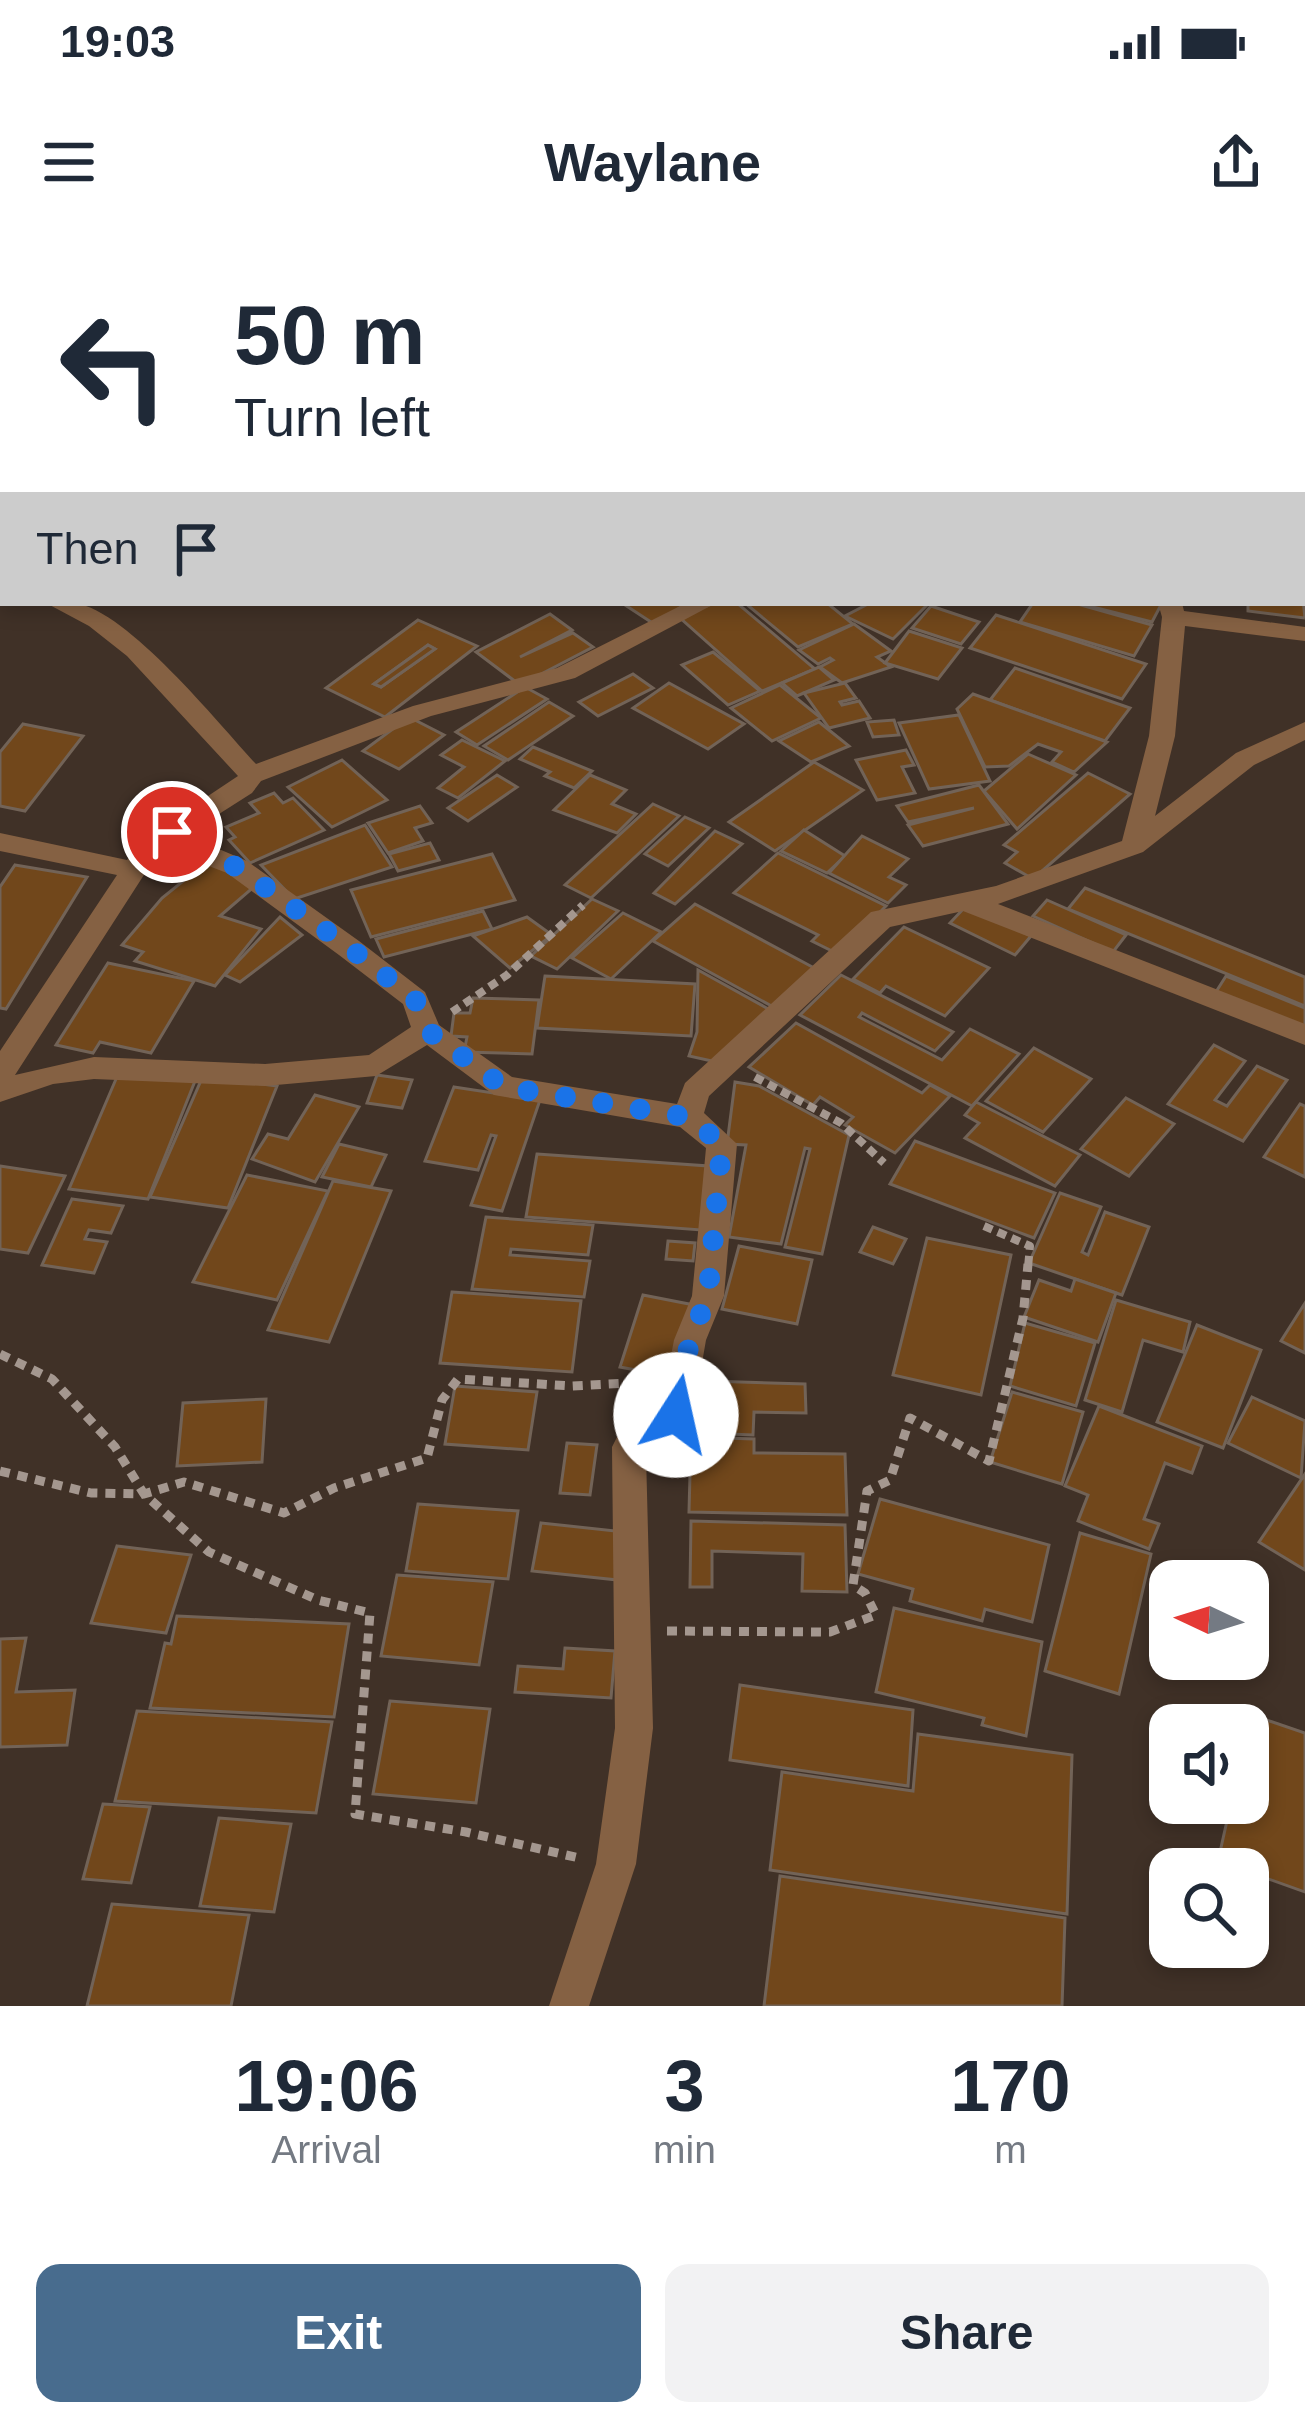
<!DOCTYPE html>
<html lang="en">
<head>
<meta charset="utf-8">
<style>
	:root { --surface:#fff; --page:#f2f2f3; --text:#1f2937; --muted:#747a83; --accent:#486c8e }
	body { margin:0; font-family:Arial,sans-serif; background:var(--page); color:var(--text); height:100vh; display:flex; flex-direction:column; font-size:45px; white-space:nowrap }
	* { box-sizing:border-box; margin:0 }
	p { font-size:39px; color:var(--muted) }
	.icon { flex:none; width:66px; height:66px; fill:none; stroke:currentColor; stroke-width:2; stroke-linecap:round; stroke-linejoin:round }
	.map { position:relative; height:1766px; overflow:hidden }
	.details { display:flex; flex-direction:column; background:var(--surface); flex:1 }
	.details>* { flex:none }
	.top-card { position:absolute; left:0px; top:0px; width:1305px; height:366px; box-shadow:0 6px 18px #0003; background:#fff; color:var(--text); overflow:hidden }
	.needle { width:78px; rotate:274deg }
	.buttons { position:absolute; left:1149px; top:1320px; display:grid; gap:24px }
	.buttons a { display:grid; place-items:center; width:120px; height:120px; border-radius:24px; background:var(--surface); box-shadow:0 6px 18px #0003; font-size:60px }
	.pin { position:absolute; display:grid; place-items:center; width:102px; height:102px; color:#fff; margin:-51px; border:6px solid #fff; border-radius:50%; box-shadow:0 3px 12px #0007 }
	.me { position:absolute; width:132px; margin:-66px; rotate:10deg; stroke-linejoin:round; filter:drop-shadow(0 0 9px #0008) }
	.turn { display:flex; align-items:center; gap:42px; height:252px; padding:0 36px; font-size:54px }
	.turn .icon { width:156px; height:156px; stroke-width:2.5 }
	.turn b { display:block; font-size:84px; line-height:102px }
	.then { display:flex; align-items:center; height:114px; padding:0 36px; background:#0003; gap:24px; font-size:45px }
	.eta { display:flex; justify-content:space-evenly; align-items:center; height:204px; text-align:center }
	.eta b { font-size:72px; font-weight:700; line-height:84px }
	.button { display:flex; gap:24px; margin-top:auto; padding:24px 36px }
	.button a { flex:1; height:138px; border-radius:24px; background:var(--accent); color:#fff; font-size:48px; font-weight:700; line-height:138px; text-align:center }
	.button a+a { background:var(--page); color:var(--text) }
	.status { display:flex; justify-content:space-between; align-items:center; height:84px; padding:0 60px; background:var(--surface); direction:ltr }
	.status svg { height:33px; fill:currentColor }
	header { display:flex; justify-content:space-between; align-items:center; height:156px; padding:0 36px; background:var(--surface); font-size:54px; font-weight:700 }
	.map>svg:first-child { display:block }
	.building { fill:#71471b; stroke:#726357; stroke-width:3; fill-rule:evenodd }
	.lines { fill:none; stroke-linecap:round; stroke-linejoin:round }
	.path-far1 { stroke:#a4978f; stroke-width:8; stroke-dasharray:9 6; stroke-linecap:butt }
	.path { stroke:#a4978f; stroke-width:9; stroke-dasharray:10 8; stroke-linecap:butt }
	.minor { fill:#856143; fill-rule:evenodd }
	.route { stroke:#1a73e8; stroke-width:21; stroke-dasharray:0 37.8 }
</style>
</head>
<body>
<div class="status"><b>19:03</b><svg viewBox="0 0 49 12"><path d="M0 12V9h3v3zM5 12V6h3v6zM10 12V3h3v9zM15 12V0h3v12zM26 1h20v11H26zM47 4h2v5h-2z"/></svg></div>
<header><svg class="icon" aria-label="menu" viewBox="0 0 24 24"><path d="M4 6h16M4 12h16M4 18h16"/></svg>Waylane<svg class="icon" aria-label="share" viewBox="0 0 24 24"><path d="M12 15V3M7 8l5-5 5 5M5 13v7h14v-7"/></svg></header>
<div class="map">
<svg width="1305" height="1766" viewBox="0 0 1305 1766">
	<rect width="100%" height="100%" fill="#403127"/>
	<g class="building">
		<path d="M1302 351 1305 378 1248 371V363H1302Z"/>
		<path d="M622 363H688L654 384Z"/>
		<path d="M714 363H737L815 429 762 451 679 377Z"/>
		<path d="M745 363H827L853 384 798 407Z"/>
		<path d="M870 363H929L893 399 845 376Z"/>
		<path d="M1033 363H1074L1152 385 1134 416 1020 382Z"/>
		<path d="M1077 363H1162L1152 382Z"/>
		<path d="M931 366 979 382 961 404 912 388Z"/>
		<path d="M550 374 572 390 520 417 573 393 593 407 520 445 476 412Z"/>
		<path d="M996 375 1146 424 1122 459 970 408Z"/>
		<path d="M418 380 477 406 385 477 326 448ZM428 405 435 409 381 447 374 444Z"/>
		<path d="M854 384 891 411 877 417 891 427 842 443 820 427 833 420 830 418 818 424 799 410Z"/>
		<path d="M909 391 962 408 938 439 885 423Z"/>
		<path d="M428 405 435 409 381 447 374 444Z"/>
		<path d="M713 412 760 451 728 465 682 425Z"/>
		<path d="M819 427 834 440 797 456 782 443Z"/>
		<path d="M1015 428 1130 468 1105 501 990 460Z"/>
		<path d="M633 434 653 448 598 476 579 462Z"/>
		<path d="M669 443 744 484 708 509 633 468Z"/>
		<path d="M845 443 856 458 840 462 842 465 859 461 870 478 829 488 804 453Z"/>
		<path d="M780 445 821 478 772 501 731 468Z"/>
		<path d="M525 447 547 459 477 505 456 492Z"/>
		<path d="M973 454 1107 502 1074 532 1052 522 1061 512 1038 504 1009 526 985 527 957 469Z"/>
		<path d="M549 462 573 476 508 520 484 506Z"/>
		<path d="M959 475 990 541 929 549 899 483Z"/>
		<path d="M409 477 444 495 399 529 363 511Z"/>
		<path d="M894 480 899 495 873 497 867 482Z"/>
		<path d="M819 482 849 506 811 522 779 501Z"/>
		<path d="M23 484 83 496 25 571 0 566V512Z"/>
		<path d="M462 500 505 521 458 558 438 548 464 527 441 515Z"/>
		<path d="M533 507 592 531 574 548 545 536 550 532 520 519Z"/>
		<path d="M906 510 914 525 902 527 915 553 877 560 856 520Z"/>
		<path d="M1028 514 1076 535 1017 589 984 551Z"/>
		<path d="M342 520 387 560 332 587 288 547Z"/>
		<path d="M814 522 863 550 775 611 729 582Z"/>
		<path d="M1088 533 1130 554 1033 639 1005 623 1017 612 1004 605Z"/>
		<path d="M497 535 517 547 468 581 448 568Z"/>
		<path d="M590 535 626 550 612 564 636 574 617 593 554 570Z"/>
		<path d="M979 545 1008 584 923 606 908 585 974 568 908 582 897 566Z"/>
		<path d="M274 553 283 563 293 558 324 590 250 623 229 600 235 597 226 587 259 573 250 563Z"/>
		<path d="M653 564 679 576 591 658 565 645Z"/>
		<path d="M420 566 432 583 415 588 423 601 388 613 368 583Z"/>
		<path d="M685 577 709 588 668 626 645 614Z"/>
		<path d="M365 585 392 627 294 659 261 625Z"/>
		<path d="M804 590 845 616 827 633 781 611Z"/>
		<path d="M715 591 742 604 675 664 654 653Z"/>
		<path d="M862 596 908 619 889 637 906 645 888 663 829 633Z"/>
		<path d="M430 603 439 620 398 631 389 614Z"/>
		<path d="M778 613 886 666 838 714 812 701 818 695 734 653Z"/>
		<path d="M492 614 515 660 371 697 351 650Z"/>
		<path d="M208 621 255 646 220 676 261 689 215 746 135 721 143 712 122 705 162 658Z"/>
		<path d="M15 625 87 637 6 769 0 768V647Z"/>
		<path d="M1085 648 1305 737V766L1068 669Z"/>
		<path d="M592 659 618 671 557 729 531 716Z"/>
		<path d="M1047 660 1126 695 1113 712 1033 676Z"/>
		<path d="M695 664 818 730 777 769 653 701Z"/>
		<path d="M966 666 1031 696 1015 715 950 683Z"/>
		<path d="M483 671 492 689 384 717 376 699Z"/>
		<path d="M623 673 661 692 611 739 572 718Z"/>
		<path d="M280 677 302 695 240 742 225 735Z"/>
		<path d="M527 677 552 695 510 728 473 696Z"/>
		<path d="M904 687 989 728 945 776 886 746 880 753 853 739Z"/>
		<path d="M108 723 194 741 151 813 100 802 93 813 56 805Z"/>
		<path d="M698 730 772 771 721 823 689 816 697 792Z"/>
		<path d="M841 735 953 792 935 811 862 773 859 777 942 820 970 789 1019 814 972 866 800 775Z"/>
		<path d="M545 736 695 744 691 796 537 788Z"/>
		<path d="M1226 736 1305 768V791L1214 755Z"/>
		<path d="M473 758 539 760 532 814 464 812 467 797 451 796 454 773H470Z"/>
		<path d="M796 783 922 853 930 845 950 856 895 913 845 885 853 877 820 857 813 865 749 827Z"/>
		<path d="M1214 805 1245 821 1215 860 1227 866 1257 826 1287 840 1243 901 1168 864Z"/>
		<path d="M1034 808 1091 839 1043 892 986 861Z"/>
		<path d="M119 832 195 841 148 959 69 949Z"/>
		<path d="M377 835 412 840 402 868 367 863Z"/>
		<path d="M203 836 277 846 228 968 150 957Z"/>
		<path d="M735 842 759 846 849 895 822 1014 785 1007 810 909 805 908 781 1004 729 997 746 905 727 904Z"/>
		<path d="M454 847 540 860 502 971 471 965 496 896 491 895 478 930 425 921Z"/>
		<path d="M315 855 359 867 315 942 252 919 268 894 288 899Z"/>
		<path d="M1126 858 1174 884 1129 936 1081 909Z"/>
		<path d="M976 862 1080 915 1055 946 965 898 979 883 965 875Z"/>
		<path d="M1300 864 1305 866V937L1264 917Z"/>
		<path d="M915 901 1055 953 1034 998 890 944Z"/>
		<path d="M339 904 386 915 371 947 322 937Z"/>
		<path d="M537 914 708 926 701 990 526 977Z"/>
		<path d="M0 926 65 936 28 1013 0 1009Z"/>
		<path d="M247 935 328 951 277 1060 193 1042Z"/>
		<path d="M333 941 391 951 329 1102 268 1090Z"/>
		<path d="M1060 953 1101 967 1082 1012 1088 1015 1105 972 1149 987 1122 1055 1029 1023Z"/>
		<path d="M72 959 123 966 111 993 89 990 85 999 107 1002 94 1033 42 1025Z"/>
		<path d="M486 977 593 985 588 1015 511 1009 510 1015 590 1021 584 1057 472 1049Z"/>
		<path d="M873 987 906 999 893 1024 860 1012Z"/>
		<path d="M927 998 1011 1015 981 1155 893 1135Z"/>
		<path d="M668 1001 695 1003 693 1021 666 1019Z"/>
		<path d="M739 1006 812 1020 797 1084 722 1069Z"/>
		<path d="M1075 1039 1116 1053 1098 1102 1024 1077 1039 1040 1071 1051Z"/>
		<path d="M452 1052 581 1061 572 1132 440 1123Z"/>
		<path d="M643 1055 694 1065 673 1137 620 1127Z"/>
		<path d="M1116 1060 1190 1082 1183 1112 1143 1100 1122 1172 1085 1160Z"/>
		<path d="M1305 1063V1113L1281 1101Z"/>
		<path d="M1025 1083 1095 1103 1076 1166 1010 1146Z"/>
		<path d="M1197 1085 1261 1110 1223 1208 1157 1182Z"/>
		<path d="M708 1141 805 1144 806 1173 754 1172 753 1195 707 1193Z"/>
		<path d="M455 1146 537 1152 528 1210 445 1204Z"/>
		<path d="M1012 1152 1083 1172 1062 1244 990 1222Z"/>
		<path d="M1252 1157 1305 1181 1301 1238 1228 1203Z"/>
		<path d="M266 1159 262 1222 177 1226 183 1163Z"/>
		<path d="M1099 1166 1202 1206 1192 1233 1165 1223 1144 1279 1159 1284 1149 1309 1078 1281 1088 1255 1065 1246Z"/>
		<path d="M691 1197 754 1199V1213L845 1214 847 1275 689 1272Z"/>
		<path d="M567 1203 597 1205 590 1255 560 1253Z"/>
		<path d="M1305 1234V1330L1259 1302Z"/>
		<path d="M880 1259 1049 1305 1032 1382 985 1369 982 1381 910 1361 913 1349 858 1334Z"/>
		<path d="M418 1264 518 1271 508 1339 406 1331Z"/>
		<path d="M691 1281 845 1285 847 1352 802 1351 803 1314 712 1311V1347H690Z"/>
		<path d="M541 1283 625 1292 618 1340 532 1331Z"/>
		<path d="M1080 1293 1151 1314 1119 1454 1045 1431Z"/>
		<path d="M117 1306 191 1315 166 1393 91 1383Z"/>
		<path d="M397 1335 493 1342 479 1425 381 1416Z"/>
		<path d="M894 1368 1042 1402 1026 1496 982 1485 984 1478 876 1452Z"/>
		<path d="M177 1376 349 1384 334 1477 150 1468 165 1403 171 1404Z"/>
		<path d="M26 1398 16 1452 75 1450 67 1505 0 1507V1399Z"/>
		<path d="M565 1408 615 1411 611 1458 515 1452 518 1426 563 1429Z"/>
		<path d="M740 1445 913 1470 908 1546 730 1520Z"/>
		<path d="M390 1461 490 1469 476 1563 373 1554Z"/>
		<path d="M137 1471 332 1482 316 1573 115 1561Z"/>
		<path d="M1252 1475 1305 1493V1652L1218 1621 1231 1563H1248Z"/>
		<path d="M918 1494 1072 1515 1067 1674 770 1630 782 1532 913 1551Z"/>
		<path d="M103 1564 150 1567 131 1643 83 1639Z"/>
		<path d="M219 1578 291 1584 274 1672 200 1666Z"/>
		<path d="M780 1636 1065 1678 1062 1766H764Z"/>
		<path d="M112 1664 249 1675 231 1766H87Z"/>
	</g>
	<g class="lines">
		<g class="path-far1">
			<path d="M452 772 507 735 583 665"/>
			<path d="M755 837 841 883 884 923"/>
			<path d="M984 986 1030 1006 1028 1027"/>
		</g>
		<g class="path">
			<path d="M0 1114 52 1139 115 1207 144 1254 209 1312 318 1360 370 1373 355 1574 466 1592 579 1618"/>
			<path d="M0 1231 91 1253 144 1254 184 1242 284 1273 334 1248 427 1218 442 1160 458 1139 572 1146 628 1143 645 1154"/>
			<path d="M667 1391 830 1392 876 1375 865 1353 853 1345 867 1251 890 1240 910 1178 989 1221 1023 1078 1028 1024"/>
		</g>
		<g class="minor">
			<path d="M0 0H23L3 3V8Z"/>
			<path d="M933 0H953L931 3Z"/>
			<path d="M1183 0H1203L1204 3H1184Z"/>
			<path d="M0 329 3 330V345L0 344Z"/>
			<path d="M46 363C55 363 66 362 75 363 128 371 218 483 256 524L413 466 557 428 686 363H716L575 438 431 476 261 541 252 553 186 595 247 621 359 701 425 752 439 785 512 837 677 864 685 843 871 672 996 646 1122 601 1149 496 1162 377 1158 363H1182L1184 371 1305 387V401L1185 386 1175 496 1155 576 1236 513 1305 482V500L1254 525 1143 612 998 664 1305 784V805L963 671 890 687 709 856 704 873 737 904 724 1056 706 1100 693 1175 688 1185 646 1214 653 1488 636 1624 589 1766H549L596 1624 615 1488 612 1207 617 1197 661 1167 674 1100 692 1056 706 908 680 887 494 855 427 805 376 836 265 846 94 839 53 844 0 862V811L117 635 0 611V593L127 620 133 612 160 599 163 586 238 536 127 416 89 386ZM175 613 227 633 339 715 403 764 411 787 369 815 265 824 94 817 15 835 151 624Z"/>
		</g>
	</g>
	<g class="lines">
		<path class="route" d="M172 592 174 603 237 627 350 708 415 759 428 791 504 847 688 877 722 904 708 1056 690 1100 676 1175"/>
	</g>
</svg>
<div class="buttons">
<a><svg class="needle" viewBox="-14 -14 28 28"><path d="M0-13l5 13h-10z" fill="#e53935"/><path d="M0 13l5-13h-10z" fill="#747a83"/></svg></a>
<a><svg class="icon" aria-label="sound" viewBox="0 0 24 24"><path d="M4 9h4l5-4v14l-5-4H4zM17 9q2 3 0 6"/></svg></a>
<a><svg class="icon" aria-label="search" viewBox="0 0 24 24"><circle cx="10" cy="10" r="6"/><path d="M15 15l6 6"/></svg></a>
</div>
<div class="pin" style="left:172px;top:592px;background:#d93025"><svg class="icon" aria-label="arrive" viewBox="0 0 24 24"><path d="M6 21V4h12l-3 4 3 4H6"/></svg></div>
<svg class="me" style="left:676px;top:1175px" viewBox="-20 -20 40 40"><circle r="19" fill="#fff"/><path d="M0-13L10 11 0 6-10 11z" fill="#1a73e8"/></svg>
<div class="top-card">
<div class="turn"><svg class="icon" aria-label="left" viewBox="0 0 24 24"><path d="M17 20v-9H6M10 6l-5 5 5 5"/></svg><div><b>50 m</b>Turn left</div></div>
<div class="then">Then<svg class="icon" aria-label="arrive" viewBox="0 0 24 24"><path d="M6 21V4h12l-3 4 3 4H6"/></svg></div>
</div>
</div>
<section class="details">
<div class="eta">
<div><b>19:06</b><p>Arrival</p></div>
<div><b>3</b><p>min</p></div>
<div><b>170</b><p>m</p></div>
</div>
<div class="button"><a>Exit</a><a>Share</a></div>
</section>
</body>
</html>
